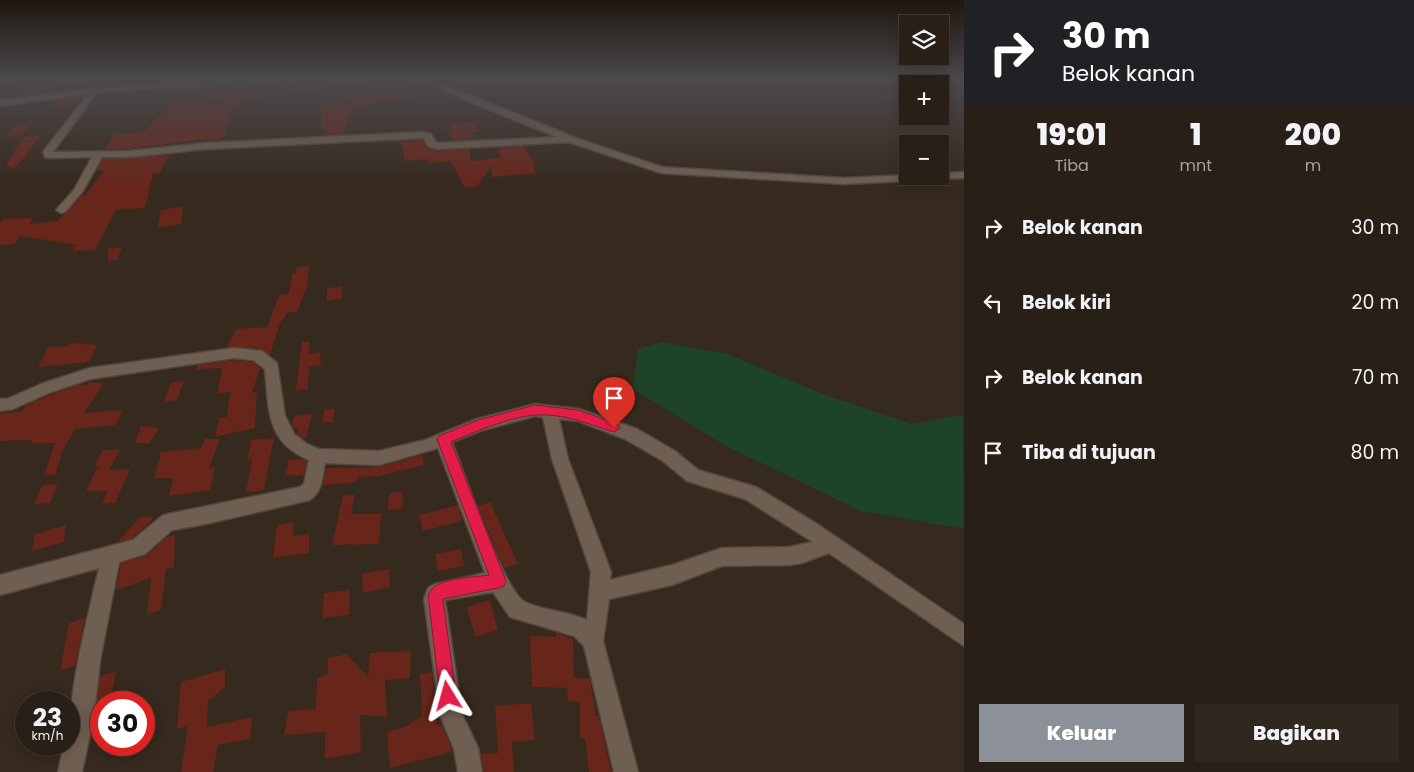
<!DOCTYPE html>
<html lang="id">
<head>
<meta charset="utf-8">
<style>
	:root { --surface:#281f16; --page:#30271f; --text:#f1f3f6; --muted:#a5a2a1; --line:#443d35; --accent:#8c9099 }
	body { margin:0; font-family:Poppins,sans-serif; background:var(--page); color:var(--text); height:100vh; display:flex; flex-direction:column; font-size:19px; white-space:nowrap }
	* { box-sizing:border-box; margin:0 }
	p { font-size:16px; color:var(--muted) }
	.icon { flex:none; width:28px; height:28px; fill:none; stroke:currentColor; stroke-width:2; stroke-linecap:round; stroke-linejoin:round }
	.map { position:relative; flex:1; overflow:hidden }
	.side { display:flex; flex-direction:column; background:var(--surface); width:450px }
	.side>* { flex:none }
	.hud { background:#202124; color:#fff; overflow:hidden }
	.buttons { position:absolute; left:899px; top:15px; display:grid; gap:10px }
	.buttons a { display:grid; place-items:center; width:50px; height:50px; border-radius:0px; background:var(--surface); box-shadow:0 2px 12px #0003,0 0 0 1px var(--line); font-size:25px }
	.speed { position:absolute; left:15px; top:691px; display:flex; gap:10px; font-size:25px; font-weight:700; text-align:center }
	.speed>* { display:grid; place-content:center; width:65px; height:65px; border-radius:50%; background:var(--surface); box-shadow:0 2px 12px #0003,0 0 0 1px var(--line); line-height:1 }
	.speed small { font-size:12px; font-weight:400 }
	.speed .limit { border:8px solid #d22; background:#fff; color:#111 }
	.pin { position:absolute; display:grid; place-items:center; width:42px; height:42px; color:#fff; margin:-51px -21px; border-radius:50% 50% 50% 0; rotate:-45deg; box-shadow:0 0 5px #0007 }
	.pin .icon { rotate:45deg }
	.me { position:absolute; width:55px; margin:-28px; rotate:352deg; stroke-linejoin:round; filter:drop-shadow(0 0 4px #0008) }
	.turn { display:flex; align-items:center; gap:18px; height:105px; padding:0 15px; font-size:22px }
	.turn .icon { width:65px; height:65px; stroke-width:2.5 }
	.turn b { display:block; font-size:35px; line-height:42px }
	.eta { display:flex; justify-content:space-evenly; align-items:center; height:85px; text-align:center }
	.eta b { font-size:30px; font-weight:800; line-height:35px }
	.button { display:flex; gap:10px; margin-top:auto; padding:10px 15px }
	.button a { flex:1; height:58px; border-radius:0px; background:var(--accent); color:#fff; font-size:20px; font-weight:800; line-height:58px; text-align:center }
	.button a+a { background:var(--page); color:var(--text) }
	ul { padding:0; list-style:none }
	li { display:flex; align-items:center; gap:15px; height:75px; padding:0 15px }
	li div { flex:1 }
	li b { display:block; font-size:19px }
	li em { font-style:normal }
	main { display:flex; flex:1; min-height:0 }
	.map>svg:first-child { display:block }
	.green { fill:#1d4426 }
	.building { fill:#682519 }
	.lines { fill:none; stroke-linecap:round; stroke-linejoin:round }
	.minor-casing { stroke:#53473d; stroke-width:3 }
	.minor { fill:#6f5f52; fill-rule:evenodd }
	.route { fill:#e11d48; stroke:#92132f }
</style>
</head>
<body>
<main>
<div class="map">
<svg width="964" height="772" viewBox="0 0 964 772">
	<rect width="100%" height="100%" fill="#36291d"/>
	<path class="green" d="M662 342 727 354 823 394 911 424 963 415 964 529 861 511 726 446 633 389 638 349Z"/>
	<g class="building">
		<path d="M61 79 56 91 18 96 23 86H37L44 80Z"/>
		<path d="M388 79H402L410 97 352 107 343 134 325 135V129H321V105L351 104 350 95 372 93 375 85H388Z"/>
		<path d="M322 80 320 93 292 92 299 81Z"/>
		<path d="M264 84 262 100 239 101 237 107 233 106 228 126 225 127 226 137 219 138V140L206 139 130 149H105L114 134 143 133 170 104H228L185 89Z"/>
		<path d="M80 97 76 105 51 107 59 100Z"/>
		<path d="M473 122 480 132H471V139L453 140 447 130 452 129 450 124Z"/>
		<path d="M30 124 22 136 6 137 15 126Z"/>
		<path d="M40 136 14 170 6 165 23 137Z"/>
		<path d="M422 140 427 148 437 151 470 149V161L501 158 498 148 523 146 536 166 533 167 537 173 492 177V166L476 187H464L451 161 428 163 427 159 405 161 401 142Z"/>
		<path d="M170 155 159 173H153L145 208 116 210 95 250 72 251 76 245 21 236 14 244 0 245V223L4 219 33 218 30 224 57 221 66 213 82 195H85L104 171 97 170 103 159Z"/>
		<path d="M177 207H183L181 224 158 228 161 210Z"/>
		<path d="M122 247 117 260 108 261 107 249Z"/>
		<path d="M309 266 307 286 297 312H288L280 323 270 355 262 349 227 347 236 329 267 327 279 295 289 294 292 274 296 273 297 267Z"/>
		<path d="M342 286V298L327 301V288Z"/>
		<path d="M302 342H310L309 354 320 352 321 365 309 367 308 389 296 390Z"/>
		<path d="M70 343 97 345 89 362 38 367 48 347H67Z"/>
		<path d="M234 360 252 362 260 368 252 393 257 392 255 428 215 437 219 418 227 417 230 392 217 394 222 368 194 370 198 365Z"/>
		<path d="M184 381 177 400 164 402 171 382Z"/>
		<path d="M88 382 104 383 84 413 122 410 116 425 75 429 62 452 55 475H44L55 443H30L32 440 0 441V413L22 412 26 405 52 394 78 385H87Z"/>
		<path d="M325 409H335L333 422 322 423Z"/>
		<path d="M312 414 306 438H302L297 434 298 427 293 428 292 425 294 415Z"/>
		<path d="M141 426 159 428 149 444 135 443Z"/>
		<path d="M274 438 264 490 246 492 252 459 247 460 251 440Z"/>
		<path d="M205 439H220L209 468 215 467 210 490 169 496 173 478H154L161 452 201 448Z"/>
		<path d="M103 450H120L109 470 130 469 115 503H102L108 491H86L98 466H94Z"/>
		<path d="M422 455 424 465 379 476 358 477 357 481 349 483 323 485 326 468 380 467Z"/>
		<path d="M303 459 307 461 304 475H285L289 460Z"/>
		<path d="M58 484 50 503 34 504 42 485Z"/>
		<path d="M403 492 402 509 388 510 389 493Z"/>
		<path d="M343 495H355L351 514H381L379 544 332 545Z"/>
		<path d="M490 502 518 564 504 568 478 506Z"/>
		<path d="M458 505 462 521 423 531 419 515Z"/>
		<path d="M142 516 154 518 132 538 119 542 120 539Z"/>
		<path d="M294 522 293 536 309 534V553L273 558 277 525Z"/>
		<path d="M66 525 64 542 32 551 35 534Z"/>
		<path d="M175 535 174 567 166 569 161 610 147 614 151 578 116 590 121 563 146 556 167 537Z"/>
		<path d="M461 549 464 566 438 571 435 554Z"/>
		<path d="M389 569 390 587 363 593 362 574Z"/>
		<path d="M350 590 349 615 322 618 324 593Z"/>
		<path d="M490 600 498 630 475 637 467 607Z"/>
		<path d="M85 618 75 666 60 671 69 623Z"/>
		<path d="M556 633 573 639 574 678 590 679 596 716H599L611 772H589L585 738H580V702L568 701 567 688 532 687 530 636 556 637Z"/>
		<path d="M411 651 410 678 385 680 387 717 360 715 361 752 325 759V732L284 735 288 711 316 709 317 679 328 673V658L346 654 368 677 370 653Z"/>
		<path d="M225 669V687L208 701 207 727 252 717 250 739 218 745 213 772H181L188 726 177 729 181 682Z"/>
		<path d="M116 672 110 702H101V710L96 711 100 676Z"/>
		<path d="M432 672 437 724 442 725 451 747V752L390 768 387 732 405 727 422 716 420 674Z"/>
		<path d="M531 703 535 740 512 742 514 772H484L481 754 498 753 495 706Z"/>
	</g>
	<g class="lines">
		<g class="minor-casing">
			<g id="minor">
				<path d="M246 79H288L284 81 97 92 53 152 130 151 205 143 423 132 431 134 437 143 557 137 472 103 421 79H431L576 138 662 167 844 178 908 175 940 176V173L964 172V178L844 184 661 173 569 142 437 149 429 147 423 138 205 149 130 157H102L83 191 65 212 61 213 56 210 74 190 92 157 48 158 45 157 43 152 88 94 0 106V100L104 87Z"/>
				<path d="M234 348 262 351 277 363 285 416 294 434 307 444 319 449 379 451 425 440 477 419 535 404 579 409 637 429 675 451 698 470 756 487 814 522 964 624V646L829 553 802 563 789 565 722 566 672 585 609 599 603 641 638 772H614L584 646 574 636 510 617 493 592 445 600 462 714 478 748 482 772H458L454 749 440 715 424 599 428 588 435 584 485 573 438 448 379 465 325 463C322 478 323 490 310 500L201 525 172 530 145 554 119 562 100 661 94 715 82 772H58L64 745H69C69 687 86 625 99 568L0 595V575L133 540 162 516 168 514 300 487 304 484 309 460C266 442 269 410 265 369L253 360 234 358 90 379 51 392 13 409 0 411V399H7L41 384 90 368ZM535 416 543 417 552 459 591 572 587 620C567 611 544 611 525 602 504 592 463 469 452 442L480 431ZM559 419 578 421 625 439 663 461 687 481 745 499 813 542 789 547 722 548 672 565 610 580 611 572 568 459Z"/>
			</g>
		</g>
		<use href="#minor" class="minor"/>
	</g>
	<linearGradient id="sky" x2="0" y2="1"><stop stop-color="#1e1710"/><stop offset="0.42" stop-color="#4c494c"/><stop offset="1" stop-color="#4c494c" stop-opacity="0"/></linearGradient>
	<rect width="964" height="187" fill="url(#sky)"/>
	<path class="route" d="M535 405 578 410 618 424 620 428 614 432C589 424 562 413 535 415 510 417 474 432 451 442L506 581 504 586 498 588 443 599 456 696 454 702 448 704 442 702 440 696 428 595C435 577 472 578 489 575L437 439 439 436 478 420Z"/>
</svg>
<div class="buttons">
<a><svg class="icon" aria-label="layers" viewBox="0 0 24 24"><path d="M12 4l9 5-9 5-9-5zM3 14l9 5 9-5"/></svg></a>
<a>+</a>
<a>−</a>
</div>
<div class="speed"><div>23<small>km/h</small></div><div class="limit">30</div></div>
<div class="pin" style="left:614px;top:428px;background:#d93025"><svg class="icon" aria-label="arrive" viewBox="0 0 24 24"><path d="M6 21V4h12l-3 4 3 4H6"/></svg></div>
<svg class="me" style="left:448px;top:696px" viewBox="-20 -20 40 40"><path d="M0-17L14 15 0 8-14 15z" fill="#e11d48" stroke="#fff" stroke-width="4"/></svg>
</div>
<section class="side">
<div class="hud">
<div class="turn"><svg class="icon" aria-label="right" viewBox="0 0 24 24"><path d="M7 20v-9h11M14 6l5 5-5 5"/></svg><div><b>30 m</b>Belok kanan</div></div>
</div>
<div class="eta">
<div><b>19:01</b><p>Tiba</p></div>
<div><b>1</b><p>mnt</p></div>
<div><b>200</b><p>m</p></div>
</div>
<ul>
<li><svg class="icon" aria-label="right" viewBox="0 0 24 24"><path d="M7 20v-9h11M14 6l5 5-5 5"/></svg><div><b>Belok kanan</b></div><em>30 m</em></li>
<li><svg class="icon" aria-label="left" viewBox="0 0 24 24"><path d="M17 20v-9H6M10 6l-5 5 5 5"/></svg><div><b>Belok kiri</b></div><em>20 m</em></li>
<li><svg class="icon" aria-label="right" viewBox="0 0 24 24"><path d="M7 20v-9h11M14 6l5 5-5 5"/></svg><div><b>Belok kanan</b></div><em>70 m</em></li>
<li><svg class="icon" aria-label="arrive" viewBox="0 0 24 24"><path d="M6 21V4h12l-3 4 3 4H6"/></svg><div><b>Tiba di tujuan</b></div><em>80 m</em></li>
</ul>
<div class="button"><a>Keluar</a><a>Bagikan</a></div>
</section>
</main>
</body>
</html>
